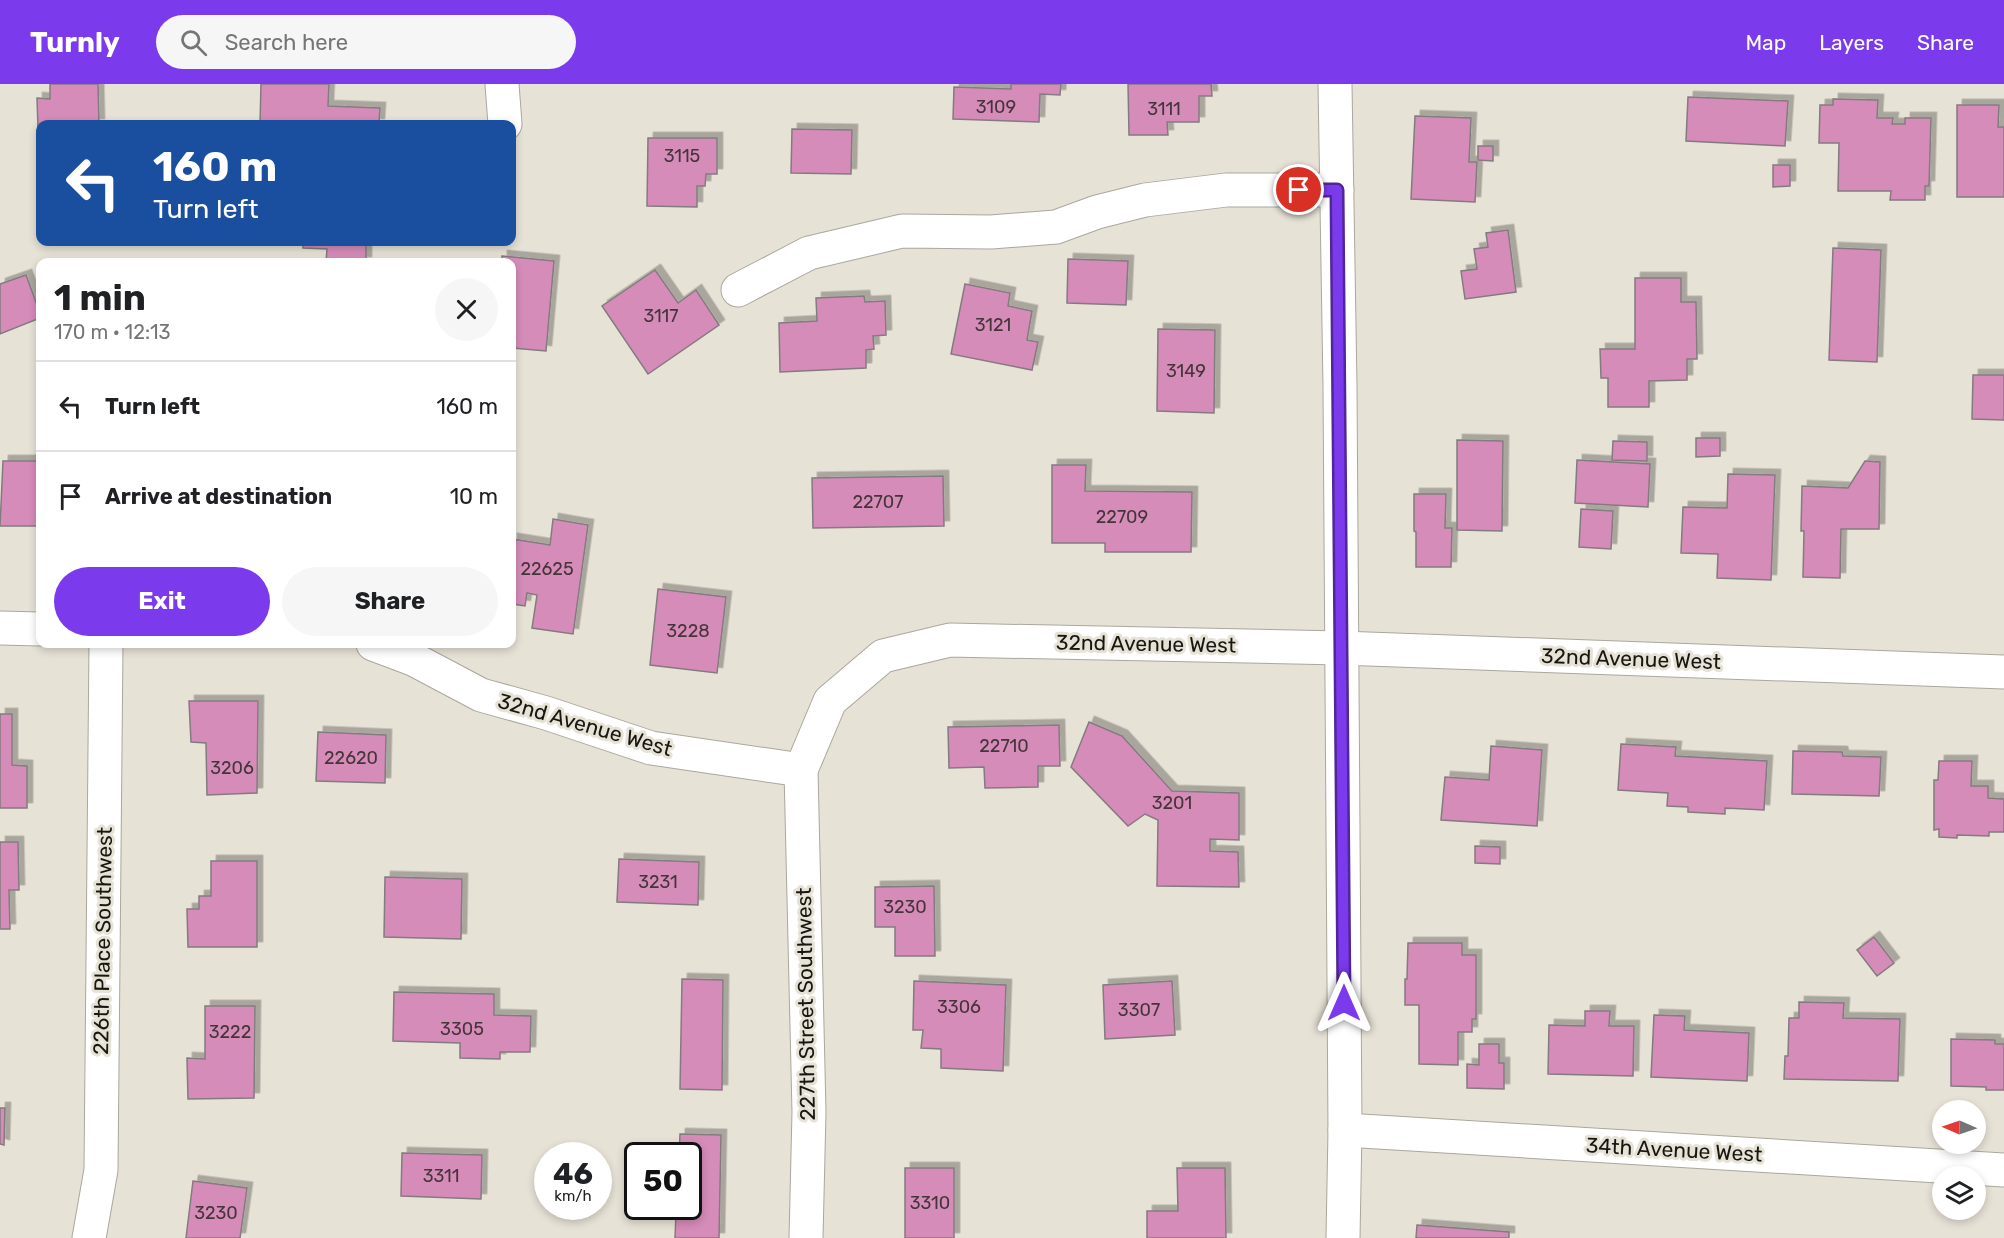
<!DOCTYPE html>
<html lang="en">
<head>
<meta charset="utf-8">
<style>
	:root { --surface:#fff; --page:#f6f6f6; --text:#202124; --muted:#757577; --line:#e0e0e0; --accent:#7c3aed }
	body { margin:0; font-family:Rubik,sans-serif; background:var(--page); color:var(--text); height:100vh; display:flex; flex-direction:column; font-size:22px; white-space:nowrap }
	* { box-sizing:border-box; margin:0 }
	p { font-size:20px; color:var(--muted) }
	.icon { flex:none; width:33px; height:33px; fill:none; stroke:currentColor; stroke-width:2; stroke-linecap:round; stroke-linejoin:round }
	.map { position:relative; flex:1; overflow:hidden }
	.details { position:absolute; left:36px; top:174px; width:480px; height:390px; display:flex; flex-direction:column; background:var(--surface); border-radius:12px; box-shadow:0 3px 9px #0003 }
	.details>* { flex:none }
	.banner { position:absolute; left:36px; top:36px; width:480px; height:126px; border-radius:12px; box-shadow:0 3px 9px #0003; background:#1a4fa0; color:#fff; overflow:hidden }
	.needle { width:39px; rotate:272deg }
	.buttons { position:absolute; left:1932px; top:1016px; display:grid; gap:12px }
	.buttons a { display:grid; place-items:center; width:54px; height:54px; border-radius:50%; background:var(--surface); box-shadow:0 3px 9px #0003; font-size:30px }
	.speed { position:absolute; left:534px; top:1058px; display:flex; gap:12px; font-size:30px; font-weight:700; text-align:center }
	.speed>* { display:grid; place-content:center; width:78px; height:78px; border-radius:50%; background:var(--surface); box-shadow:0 3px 9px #0003; line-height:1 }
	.speed small { font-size:15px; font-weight:400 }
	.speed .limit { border:3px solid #111; border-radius:9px; background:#fff; color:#111 }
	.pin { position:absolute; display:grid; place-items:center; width:51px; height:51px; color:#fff; margin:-26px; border:3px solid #fff; border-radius:50%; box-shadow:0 2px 6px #0007 }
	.me { position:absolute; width:66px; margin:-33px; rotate:0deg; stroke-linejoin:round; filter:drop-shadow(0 0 4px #0008) }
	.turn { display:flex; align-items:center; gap:21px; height:126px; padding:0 18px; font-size:27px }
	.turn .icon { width:78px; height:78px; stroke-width:2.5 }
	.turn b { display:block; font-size:42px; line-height:51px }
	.round { display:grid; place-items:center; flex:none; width:63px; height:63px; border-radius:32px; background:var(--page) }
	.head { display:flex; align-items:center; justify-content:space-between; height:102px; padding:0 18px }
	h1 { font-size:36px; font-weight:700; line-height:45px }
	.primary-button { display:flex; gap:12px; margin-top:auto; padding:12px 18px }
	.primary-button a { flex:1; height:69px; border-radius:36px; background:var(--accent); color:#fff; font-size:24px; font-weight:700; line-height:69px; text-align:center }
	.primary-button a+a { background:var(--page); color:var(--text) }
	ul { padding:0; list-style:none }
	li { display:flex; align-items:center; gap:18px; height:90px; padding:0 18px; border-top:2px solid var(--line) }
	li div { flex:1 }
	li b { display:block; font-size:22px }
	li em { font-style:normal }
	header { display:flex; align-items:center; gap:36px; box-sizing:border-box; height:84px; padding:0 30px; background:var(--accent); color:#fff }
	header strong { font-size:28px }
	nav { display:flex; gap:33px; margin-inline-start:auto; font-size:21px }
	.search { width:420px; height:54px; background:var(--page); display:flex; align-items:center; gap:15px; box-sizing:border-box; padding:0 21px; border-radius:33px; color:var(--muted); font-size:22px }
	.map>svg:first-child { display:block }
	.building { fill:#d58cb9; stroke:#857a80; stroke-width:1.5; filter:url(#shadow) }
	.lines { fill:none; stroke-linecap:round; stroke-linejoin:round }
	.minor-casing { stroke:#aba79c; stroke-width:35 }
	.major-casing { stroke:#aba79c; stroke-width:35 }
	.minor { stroke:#fff; stroke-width:33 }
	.major { stroke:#fff; stroke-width:33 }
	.route-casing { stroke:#51269a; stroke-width:15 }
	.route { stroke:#7c3aed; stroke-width:10 }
	.labels { text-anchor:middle; stroke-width:6; stroke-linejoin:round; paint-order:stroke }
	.number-label { font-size:18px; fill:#46343b }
	.street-label { font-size:21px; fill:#171611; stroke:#e7e2d6 }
</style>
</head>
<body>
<header>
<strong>Turnly</strong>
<div class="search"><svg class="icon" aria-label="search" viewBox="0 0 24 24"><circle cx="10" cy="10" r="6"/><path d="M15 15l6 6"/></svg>Search here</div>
<nav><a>Map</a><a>Layers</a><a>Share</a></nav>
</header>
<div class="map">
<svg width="2004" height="1154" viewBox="0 0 2004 1154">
	<defs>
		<filter id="shadow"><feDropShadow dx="5.5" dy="-5.5" stdDeviation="0" flood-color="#0004"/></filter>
	</defs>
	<rect width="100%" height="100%" fill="#e7e2d6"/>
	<g class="building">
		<path d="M50 0H98L99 40H40V45H38L37 14 50 15Z"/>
		<path d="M261 0H329L328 22 380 24 379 40H260Z"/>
		<path d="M1011 0H1061L1060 11 1040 10 1039 38 953 35 954 3 1011 5Z"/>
		<path d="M1128 0H1211L1212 12H1199V38H1167L1168 51H1129Z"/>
		<path d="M1688 13 1788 17 1785 62 1686 57Z"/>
		<path d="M1833 15 1878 16 1877 34H1893L1892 40H1905V34H1931L1929 102H1925V116H1890L1891 107H1838L1839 59H1819L1820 21H1833Z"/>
		<path d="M1957 21H1999L1998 43H2004V113H1957Z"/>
		<path d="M1415 32 1471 34 1469 78H1477L1475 118 1411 115Z"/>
		<path d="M792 45 852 46 851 90 791 89Z"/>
		<path d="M648 54H717V90H706L705 102H697V123L647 122Z"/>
		<path d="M1478 62H1493V77L1478 76Z"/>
		<path d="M1773 81H1790V102L1773 103Z"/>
		<path d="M1508 146 1516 208 1465 215 1461 187 1477 185 1474 165 1488 163 1486 149Z"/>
		<path d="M303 158H366V178H326L327 165 303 164Z"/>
		<path d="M1833 164 1881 166 1877 278 1829 276Z"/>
		<path d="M502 172 554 177 546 267 512 264V178H502Z"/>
		<path d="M1068 175 1128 177 1126 221 1067 219Z"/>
		<path d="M655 186 678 219 696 206 719 241 648 290 602 222Z"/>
		<path d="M26 191 40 229V234L0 250V200Z"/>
		<path d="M1635 194H1681V218H1696L1697 275H1687V296L1649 297V323H1608V294H1601L1600 265H1635Z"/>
		<path d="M965 200 1010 209 1008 222 1032 227 1027 256 1038 258 1032 286 951 270Z"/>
		<path d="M864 212 865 218 885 217 886 251 873 252 874 265 866 266V284L780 288 779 239 817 237 816 214Z"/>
		<path d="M1158 245 1215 246 1214 329 1157 327Z"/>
		<path d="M1973 291H2004V336L1972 335Z"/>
		<path d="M1696 354H1720V372L1696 373Z"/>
		<path d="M1457 356 1503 357 1502 447 1457 446Z"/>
		<path d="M1613 357 1647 358V377L1612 376Z"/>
		<path d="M1577 376 1650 380 1648 423 1575 419Z"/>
		<path d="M3 377H40L39 442H0Z"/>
		<path d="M1865 377 1880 378 1879 445H1841L1840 494 1803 493 1804 447H1801L1802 402 1848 404Z"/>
		<path d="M1052 381H1086L1085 407 1192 408 1191 468H1105V459H1052Z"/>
		<path d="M1728 390 1775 391 1771 496 1717 494 1718 470 1681 469 1683 423 1727 424Z"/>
		<path d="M943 392 944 442 813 444 812 394Z"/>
		<path d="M1414 410H1446L1445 444H1452L1451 483H1416V448L1414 447Z"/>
		<path d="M1581 425 1613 427 1611 465 1579 463Z"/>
		<path d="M553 435 588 441 573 550 532 544 537 511 527 509 525 522 512 520V455L550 461Z"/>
		<path d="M658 505 726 513 717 589 650 581Z"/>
		<path d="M189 617H258L257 709 207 711 206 659 191 658Z"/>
		<path d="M0 630H12V681L27 682V724H0Z"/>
		<path d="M1089 638 1122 652 1172 707 1239 709V756L1210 755V767L1238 768 1239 803 1157 802 1158 736 1145 730 1128 742 1071 683Z"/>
		<path d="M1059 641 1060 682H1038V703L985 704 984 683 949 684 948 643Z"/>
		<path d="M318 648 386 651 385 699 316 697Z"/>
		<path d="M1621 660 1676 663 1675 672 1767 677 1764 726 1725 724V730L1688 728V723L1667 722 1668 709 1618 706Z"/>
		<path d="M1491 662 1542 666 1537 742 1441 736 1445 693 1489 696Z"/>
		<path d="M1793 667 1842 668 1843 672 1881 673 1879 712 1792 710Z"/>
		<path d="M1939 677H1972L1971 702H1988V714L2004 715V748H1989V752L1957 751V754L1939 753V745L1934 746V696H1938Z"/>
		<path d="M0 758H18L19 806H9L10 845H0Z"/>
		<path d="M1475 762 1500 763V780L1475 779Z"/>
		<path d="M619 775 699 778 698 821 617 818Z"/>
		<path d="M211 777H257V863H188L187 825H199V812H211Z"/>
		<path d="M385 793 462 795 461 855 384 853Z"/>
		<path d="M934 802 935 872H895V843H875V803Z"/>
		<path d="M1874 853 1894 879 1877 892 1857 866Z"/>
		<path d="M1408 859H1462V871H1476V935H1472V948H1458V981L1419 980V921H1405V895H1407Z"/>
		<path d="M682 895 723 896 722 1006 680 1005Z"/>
		<path d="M914 897 1006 901 1003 987 941 984V965L921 964 923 946H913Z"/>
		<path d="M1172 897 1175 951 1105 955 1103 901Z"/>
		<path d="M394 908 494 910V931L531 932 530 968H500V975L460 974V959L393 957Z"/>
		<path d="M1799 918 1844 919 1843 934 1900 935 1898 997 1784 995 1785 972H1788L1789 934H1799Z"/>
		<path d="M205 922H255L254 1014 188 1015 187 974 205 975Z"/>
		<path d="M1585 927H1610L1609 942H1634L1633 992 1548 990 1549 941 1585 942Z"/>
		<path d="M1654 931 1685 932 1684 946 1749 949 1747 997 1651 993Z"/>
		<path d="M1951 955 1995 956V960H2004V1006H1986V1003L1951 1002Z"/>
		<path d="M1479 960H1499V979H1504V1005L1467 1004V980L1479 981Z"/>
		<path d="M0 1024H5L4 1061 0 1060Z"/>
		<path d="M680 1050 721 1051 719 1154H675L676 1129 647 1128V1122H688V1071H679Z"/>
		<path d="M402 1069 482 1071 481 1115 401 1112Z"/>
		<rect x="905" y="1084" width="49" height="70"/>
		<path d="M1177 1084H1225L1226 1154H1147V1127H1178Z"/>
		<path d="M193 1097 247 1104 240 1154H186Z"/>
		<path d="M1417 1141 1509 1148V1154H1416Z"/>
	</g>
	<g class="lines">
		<g class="minor-casing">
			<g id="minor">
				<path d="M502 0 505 40"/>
				<path d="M738 206 809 169 902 147 991 148 1056 143 1097 128 1145 116 1226 106H1337"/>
				<path d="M0 544 40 545"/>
				<path d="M373 560 413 575 481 611 546 629 651 664 801 686 830 617 883 572 950 556 1341 564 2004 588"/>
				<path d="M801 686 809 1028 806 1154"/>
				<path d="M1345 1046 2004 1086"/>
				<path d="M89 1154 101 1086 106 560"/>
			</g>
		</g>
		<g class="major-casing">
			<path id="major" d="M1335 0 1340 302 1345 1046 1343 1154"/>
		</g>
		<use href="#minor" class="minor"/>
		<use href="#major" class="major"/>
	</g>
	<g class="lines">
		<g class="route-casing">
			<path id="route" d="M1299 106H1337L1344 919"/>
		</g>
		<use href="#route" class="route"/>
	</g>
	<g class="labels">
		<g class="number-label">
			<text x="996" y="29">3109</text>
			<text x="1164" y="31">3111</text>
			<text x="682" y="78">3115</text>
			<text x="661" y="238">3117</text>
			<text x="993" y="247">3121</text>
			<text x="1186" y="293">3149</text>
			<text x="878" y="424">22707</text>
			<text x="1122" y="439">22709</text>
			<text x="547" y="491">22625</text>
			<text x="688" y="553">3228</text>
			<text x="1004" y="668">22710</text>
			<text x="351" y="680">22620</text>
			<text x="232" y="690">3206</text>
			<text x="1172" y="725">3201</text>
			<text x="658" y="804">3231</text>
			<text x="905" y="829">3230</text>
			<text x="959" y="929">3306</text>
			<text x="1139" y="932">3307</text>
			<text x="462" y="951">3305</text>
			<text x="230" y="954">3222</text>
			<text x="441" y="1098">3311</text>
			<text x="930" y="1125">3310</text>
			<text x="216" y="1135">3230</text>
		</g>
		<g class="street-label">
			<text transform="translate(1146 560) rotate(1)" y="7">32nd Avenue West</text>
			<text transform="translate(1631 575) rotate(2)" y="7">32nd Avenue West</text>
			<text transform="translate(585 641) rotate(16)" y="7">32nd Avenue West</text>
			<text transform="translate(103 857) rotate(-89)" y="7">226th Place Southwest</text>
			<text transform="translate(806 920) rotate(-91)" y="7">227th Street Southwest</text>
			<text transform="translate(1674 1066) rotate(3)" y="7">34th Avenue West</text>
		</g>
	</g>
</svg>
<div class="buttons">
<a><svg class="needle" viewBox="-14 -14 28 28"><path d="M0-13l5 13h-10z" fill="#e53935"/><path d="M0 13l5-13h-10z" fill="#757577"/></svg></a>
<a><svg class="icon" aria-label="layers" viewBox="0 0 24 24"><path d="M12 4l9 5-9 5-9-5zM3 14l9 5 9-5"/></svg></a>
</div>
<div class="speed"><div>46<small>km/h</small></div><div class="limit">50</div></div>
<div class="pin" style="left:1299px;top:106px;background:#d93025"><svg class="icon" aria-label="arrive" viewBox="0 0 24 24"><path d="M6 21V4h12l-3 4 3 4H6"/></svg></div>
<svg class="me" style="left:1344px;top:919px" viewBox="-20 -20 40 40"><path d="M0-17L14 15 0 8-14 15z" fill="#7c3aed" stroke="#fff" stroke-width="4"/></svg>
<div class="banner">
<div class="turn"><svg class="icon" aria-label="left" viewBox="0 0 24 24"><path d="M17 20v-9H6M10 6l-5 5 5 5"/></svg><div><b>160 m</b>Turn left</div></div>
</div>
<section class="details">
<div class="head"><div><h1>1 min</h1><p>170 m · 12:13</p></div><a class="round"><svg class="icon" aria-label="close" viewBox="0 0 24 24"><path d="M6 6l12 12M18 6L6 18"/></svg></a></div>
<ul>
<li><svg class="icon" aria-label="left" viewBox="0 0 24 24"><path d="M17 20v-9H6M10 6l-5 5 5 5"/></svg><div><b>Turn left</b></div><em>160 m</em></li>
<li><svg class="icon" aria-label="arrive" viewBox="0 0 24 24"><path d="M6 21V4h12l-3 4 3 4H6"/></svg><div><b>Arrive at destination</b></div><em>10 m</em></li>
</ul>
<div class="primary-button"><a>Exit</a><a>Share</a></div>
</section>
</div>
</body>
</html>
